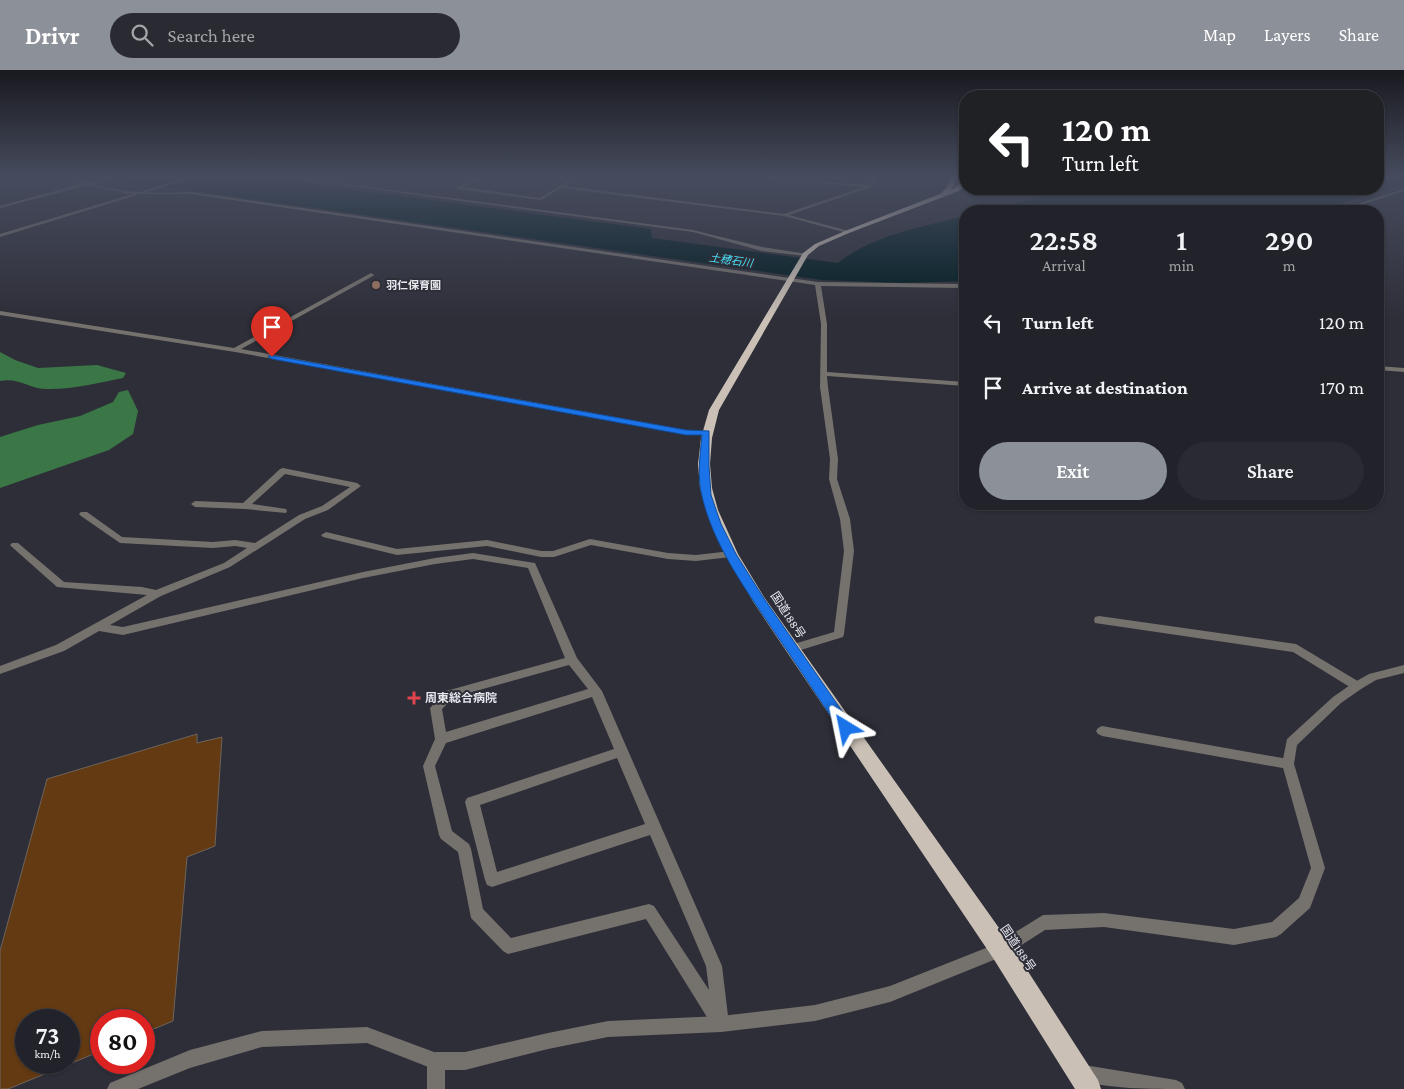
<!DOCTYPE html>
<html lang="en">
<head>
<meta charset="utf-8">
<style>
	:root { --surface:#22222a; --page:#2a2a32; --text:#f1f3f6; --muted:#a2a4a8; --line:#3f3f47; --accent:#8c9099 }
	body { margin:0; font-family:"Crimson Pro","Noto Sans JP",serif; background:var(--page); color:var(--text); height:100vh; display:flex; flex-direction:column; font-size:19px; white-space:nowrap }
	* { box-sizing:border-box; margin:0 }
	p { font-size:16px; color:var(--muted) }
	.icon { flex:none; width:28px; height:28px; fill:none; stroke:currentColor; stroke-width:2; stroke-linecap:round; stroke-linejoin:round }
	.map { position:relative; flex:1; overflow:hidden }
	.panel { position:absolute; left:959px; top:135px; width:425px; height:305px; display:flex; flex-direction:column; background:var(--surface); border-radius:20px; box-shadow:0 1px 4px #0004,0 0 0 1px var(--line) }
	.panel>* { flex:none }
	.hud { position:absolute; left:959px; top:20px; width:425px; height:105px; border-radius:20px; box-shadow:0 1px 4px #0004,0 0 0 1px var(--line); background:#202124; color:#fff; overflow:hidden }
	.speed { position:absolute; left:15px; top:939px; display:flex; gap:10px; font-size:25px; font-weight:700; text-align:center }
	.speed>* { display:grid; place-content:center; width:65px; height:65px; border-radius:50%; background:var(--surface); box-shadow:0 1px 4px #0004,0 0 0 1px var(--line); line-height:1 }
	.speed small { font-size:12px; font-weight:400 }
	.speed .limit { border:8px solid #d22; background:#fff; color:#111 }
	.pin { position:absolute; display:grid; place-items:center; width:42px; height:42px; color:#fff; margin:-51px -21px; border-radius:50% 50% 50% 0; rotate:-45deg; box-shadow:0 0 5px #0007 }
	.pin .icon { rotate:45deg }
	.me { position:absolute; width:55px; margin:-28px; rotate:325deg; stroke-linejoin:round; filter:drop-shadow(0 0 4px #0008) }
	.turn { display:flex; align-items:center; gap:18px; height:105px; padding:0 20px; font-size:22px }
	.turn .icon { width:65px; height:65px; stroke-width:2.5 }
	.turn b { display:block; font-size:35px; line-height:42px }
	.eta { display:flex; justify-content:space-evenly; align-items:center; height:85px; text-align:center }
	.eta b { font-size:30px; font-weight:600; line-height:35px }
	.action { display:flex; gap:10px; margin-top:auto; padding:10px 20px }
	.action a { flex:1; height:58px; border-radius:30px; background:var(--accent); color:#fff; font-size:20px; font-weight:600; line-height:58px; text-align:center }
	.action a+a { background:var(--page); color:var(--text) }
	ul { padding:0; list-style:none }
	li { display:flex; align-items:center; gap:15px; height:65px; padding:0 20px }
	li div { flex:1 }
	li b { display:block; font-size:19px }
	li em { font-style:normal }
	header { display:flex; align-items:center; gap:30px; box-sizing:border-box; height:70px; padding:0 25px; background:var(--accent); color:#fff }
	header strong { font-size:24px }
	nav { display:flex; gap:28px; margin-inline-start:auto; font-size:18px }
	.search { width:350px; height:45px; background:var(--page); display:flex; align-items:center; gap:12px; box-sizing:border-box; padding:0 18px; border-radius:28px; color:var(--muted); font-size:19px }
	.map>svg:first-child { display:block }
	.forest { fill:#3a7646 }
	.water { fill:#001c21 }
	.building { fill:#633a12; stroke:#6f645c; fill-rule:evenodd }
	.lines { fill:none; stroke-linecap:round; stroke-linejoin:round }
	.service { fill:#75716d; fill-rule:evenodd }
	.minor { fill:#75716d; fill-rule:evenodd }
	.tertiary { fill:#75716d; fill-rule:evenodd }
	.trunk { fill:#cac0b6; fill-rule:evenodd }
	.route { fill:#1a73e8; stroke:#114b97 }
	.education-dot { fill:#8d6e63; stroke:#2e2e38; stroke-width:2 }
	.health-dot { fill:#e0444e; stroke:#2e2e38; stroke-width:2 }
	.labels { text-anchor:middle; stroke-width:4; stroke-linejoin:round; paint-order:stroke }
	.far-water-label { font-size:11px; font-style:italic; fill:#47dff7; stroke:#2e2e38 }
	.far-poi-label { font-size:11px; font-weight:bold; fill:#e7e7ee; stroke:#2e2e38; text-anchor:start }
	.street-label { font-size:12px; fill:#e7e7ee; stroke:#2e2e38 }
	.poi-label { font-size:12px; font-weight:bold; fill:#e7e7ee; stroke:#2e2e38; text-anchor:start }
</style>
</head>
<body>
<header>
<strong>Drivr</strong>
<div class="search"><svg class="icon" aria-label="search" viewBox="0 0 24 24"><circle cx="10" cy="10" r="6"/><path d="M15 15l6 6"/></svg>Search here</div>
<nav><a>Map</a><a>Layers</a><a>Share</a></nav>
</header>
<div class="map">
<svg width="1404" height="1019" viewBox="0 0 1404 1019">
	<rect width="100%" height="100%" fill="#2e2e38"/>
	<g class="forest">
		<path d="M0 282 15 290 38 298 97 295 126 303 123 308C98 313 71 320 45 319 29 318 17 307 0 311Z"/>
		<path d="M128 320 138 341 133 364 109 380 0 418V367L38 355 80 346 113 332 119 322Z"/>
	</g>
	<g class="water">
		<path d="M89 106H249L651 159 652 168 838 193C873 165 922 157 965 146V211L901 213 822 210Z"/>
		<path d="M1378 106H1404V114L1315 141H984L1072 119H1378Z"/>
	</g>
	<path class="building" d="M197 664V673L222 667 215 776 187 787 173 951 144 963V950H101V981L8 1019H0V881L47 709ZM26 950H69V992H26Z"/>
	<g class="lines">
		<g class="service">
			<path d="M283 398 357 413 361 416 328 440 305 449 230 497 161 526 110 555 123 557 363 502 435 488 473 483 535 493 577 588 602 621 722 896 729 954 727 960 721 962 715 960 646 849 508 884 503 881 471 848 458 782 441 769 439 765 423 696 435 669 430 638 446 621 565 588 528 498 473 489 435 494 363 508 123 565 99 561 64 581 0 604V596L56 575 147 525 57 517 12 477 10 475 12 473H18L64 512 142 517 156 520 224 493 247 478 235 476 213 478 120 473 81 446 79 444 81 442H87L122 467 213 472 235 470 255 473 299 445 322 436 350 417 285 404 252 434 286 439 287 441 286 443 245 439 195 437 191 434 195 431 243 433 280 399ZM569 595 588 619 446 662 442 639 454 627ZM592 627 614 679 467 728 465 732 485 810 487 815 492 817 650 765 706 896 709 920 654 836 649 834 511 868 483 839 471 779 469 774 452 761 435 696 446 673ZM617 688 645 754 497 802 480 735Z"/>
			<path d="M1099 546 1296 574 1361 613 1363 616 1361 619 1357 620 1353 619 1293 582 1095 553 1094 550 1095 547Z"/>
			<path d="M1102 656 1288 689 1293 690 1294 694 1293 698 1288 699 1102 666 1098 664 1096 661 1098 658Z"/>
			<path d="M367 957 442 985 445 991 442 997 436 1000 367 973 262 977 190 998 138 1019H107L110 1013 190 980 262 961Z"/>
		</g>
		<g class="minor">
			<path d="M70 106C77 106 83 112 90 112 100 112 109 106 119 106L93 114C125 124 158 123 191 122L818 212 965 214V218L821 216 827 254V302L965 312V316L827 306 828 317 838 389 837 409 850 449 854 481 844 564 843 567 791 583 787 582 785 579 787 576 834 562 844 481 840 449 829 409 830 389 820 317 821 254 815 215 191 124H130L88 115 0 138V136L84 113Z"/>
			<path d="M275 106H286L693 160 762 177 808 184 805 186 762 181 693 162Z"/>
			<path d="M446 106 477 108 486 106 463 117 540 128 576 106H581L565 116 784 144 864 117 740 106 869 115 873 106H877L871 117 789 145 849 161 847 163 784 146 561 118 541 130 458 119 457 117 472 110Z"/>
			<path d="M1404 119V121L1342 141H1336Z"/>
			<path d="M371 203 374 205 373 206 241 279 686 360 706 361 710 363 706 365 686 364 235 282 0 245V241L234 278Z"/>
			<path d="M1378 296 1404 298V302L1378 300Z"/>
			<path d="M326 462 397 479 487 470 541 481H553L590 469 668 483 696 485 731 481 736 484 731 487 696 491 668 489 591 475 554 487H541L487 476 397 485 323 467 321 465Z"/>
			<path d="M1404 595V603L1376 610 1361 619 1341 633 1297 675 1294 694 1325 798 1310 838 1281 864 1276 867 1234 875 1104 857 1045 860 1006 885 890 932 815 951 721 962 608 967 548 979 465 1000H445V1019H427V991L430 985 436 982H465L548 963 608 951 721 946 815 935 890 916 996 874 1043 845 1104 843 1234 859 1272 852 1299 828 1311 798 1282 694 1287 669 1333 627 1353 613 1369 604Z"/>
			<path d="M1084 995 1176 1010 1182 1013 1185 1019C1151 1019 1109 1019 1078 1010L1075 1004 1078 998Z"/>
		</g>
		<path class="tertiary" d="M193 106H199L0 167V164Z"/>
		<path class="trunk" d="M952 106H958L951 120 965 110V115L959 121 849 163 819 176 808 185 719 340 712 368 710 394 712 418 718 440 738 484 764 527 1009 872 1098 1010 1101 1019H1075L993 888 754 533 725 484 706 440 700 418 698 394 701 368 709 340 803 183 815 174 845 161 940 124 947 117Z"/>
	</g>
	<linearGradient id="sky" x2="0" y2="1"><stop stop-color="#19191f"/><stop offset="0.43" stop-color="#464c5e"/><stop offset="1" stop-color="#464c5e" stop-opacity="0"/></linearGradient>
	<rect width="1404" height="249" fill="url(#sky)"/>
	<path class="route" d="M270 285 686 360 709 361V396L711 425 721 454 736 484 763 527 851 654 853 658 851 662 846 664 841 662C818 627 795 592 771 557 744 517 713 474 702 426 697 407 700 385 702 365H686L272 289 268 287Z"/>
	<circle class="education-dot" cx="376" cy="215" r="5"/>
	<path class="health-dot" d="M411.5 620.5h5v5h5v5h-5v5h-5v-5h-5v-5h5z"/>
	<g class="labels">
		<g class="far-water-label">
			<text transform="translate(731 190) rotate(8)" y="4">土穂石川</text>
		</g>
		<g class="far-poi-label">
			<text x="386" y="219">羽仁保育園</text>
		</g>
		<g class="street-label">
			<text transform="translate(788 545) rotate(57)" y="4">国道188号</text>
			<text transform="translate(1018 878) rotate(56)" y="4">国道188号</text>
		</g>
		<g class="poi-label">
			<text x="425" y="632">周東総合病院</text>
		</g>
	</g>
</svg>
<div class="speed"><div>73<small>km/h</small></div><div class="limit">80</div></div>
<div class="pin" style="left:272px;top:287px;background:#d93025"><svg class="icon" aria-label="arrive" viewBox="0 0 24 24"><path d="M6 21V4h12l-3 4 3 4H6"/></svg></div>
<svg class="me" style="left:846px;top:658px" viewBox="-20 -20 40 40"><path d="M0-17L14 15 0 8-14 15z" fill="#1a73e8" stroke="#fff" stroke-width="4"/></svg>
<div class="hud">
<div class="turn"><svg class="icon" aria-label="left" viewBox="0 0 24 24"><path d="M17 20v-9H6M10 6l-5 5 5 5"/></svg><div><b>120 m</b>Turn left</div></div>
</div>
<section class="panel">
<div class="eta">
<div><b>22:58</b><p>Arrival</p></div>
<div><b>1</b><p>min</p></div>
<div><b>290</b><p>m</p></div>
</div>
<ul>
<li><svg class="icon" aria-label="left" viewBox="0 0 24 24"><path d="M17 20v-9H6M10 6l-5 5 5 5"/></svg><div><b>Turn left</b></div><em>120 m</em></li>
<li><svg class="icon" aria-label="arrive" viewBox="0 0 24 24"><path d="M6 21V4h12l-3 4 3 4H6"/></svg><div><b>Arrive at destination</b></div><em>170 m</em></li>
</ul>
<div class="action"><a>Exit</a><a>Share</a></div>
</section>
</div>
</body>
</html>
